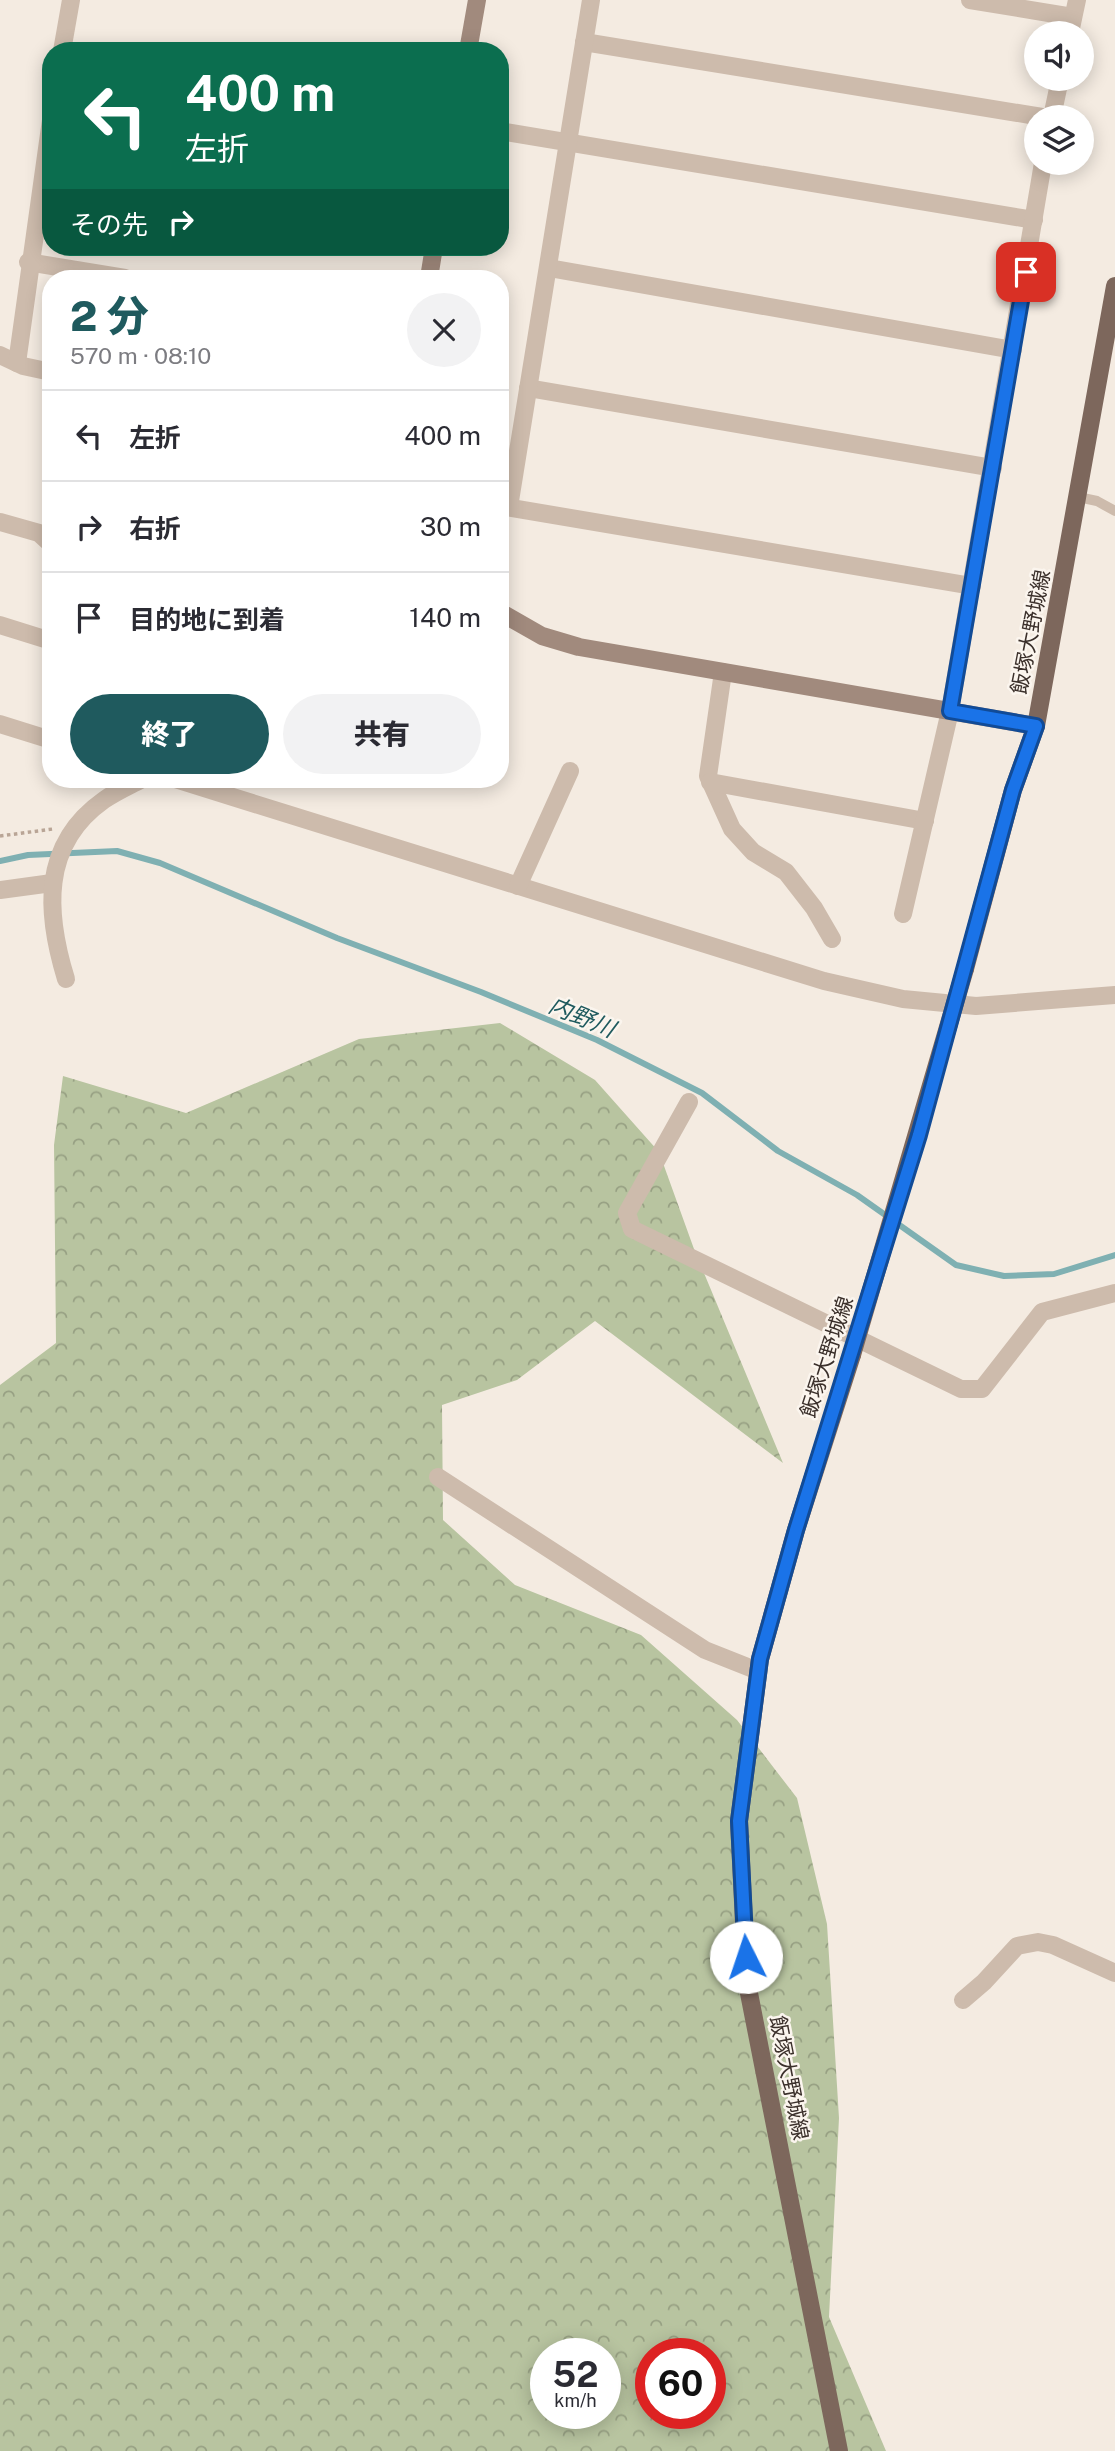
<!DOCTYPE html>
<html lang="ja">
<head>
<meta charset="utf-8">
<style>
	:root { --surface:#fff; --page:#f2f2f3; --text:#2b2b33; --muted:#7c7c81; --line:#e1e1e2; --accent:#1f5a5e }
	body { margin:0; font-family:"Public Sans","Noto Sans JP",sans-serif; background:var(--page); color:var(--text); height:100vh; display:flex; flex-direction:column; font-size:26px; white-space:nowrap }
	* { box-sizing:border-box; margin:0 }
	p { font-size:23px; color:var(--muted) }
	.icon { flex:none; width:38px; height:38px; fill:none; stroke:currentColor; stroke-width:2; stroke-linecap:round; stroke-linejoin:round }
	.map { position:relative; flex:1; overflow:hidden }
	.details { position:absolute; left:42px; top:270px; width:467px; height:518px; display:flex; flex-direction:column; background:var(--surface); border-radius:28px; box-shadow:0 4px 18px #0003 }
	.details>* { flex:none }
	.banner { position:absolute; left:42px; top:42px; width:467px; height:214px; border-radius:28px; box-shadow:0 4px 18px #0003; background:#0b6e4f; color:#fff; overflow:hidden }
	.tools { position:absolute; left:1024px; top:21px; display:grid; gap:14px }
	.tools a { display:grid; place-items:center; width:70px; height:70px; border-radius:50%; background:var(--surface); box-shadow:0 4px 18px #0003; font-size:35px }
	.speed { position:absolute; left:530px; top:2338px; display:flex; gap:14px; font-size:35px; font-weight:700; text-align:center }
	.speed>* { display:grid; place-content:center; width:91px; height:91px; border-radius:50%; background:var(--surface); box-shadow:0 4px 18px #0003; line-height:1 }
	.speed small { font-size:18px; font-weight:400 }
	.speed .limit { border:10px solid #d22; background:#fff; color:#111 }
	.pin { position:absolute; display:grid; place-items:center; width:60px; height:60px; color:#fff; margin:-30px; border-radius:14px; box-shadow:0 4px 10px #0006 }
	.me { position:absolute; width:77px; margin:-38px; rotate:356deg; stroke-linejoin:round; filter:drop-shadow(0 0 5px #0008) }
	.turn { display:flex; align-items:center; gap:24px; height:147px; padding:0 28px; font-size:32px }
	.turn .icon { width:91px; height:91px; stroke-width:2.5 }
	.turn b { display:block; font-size:49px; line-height:60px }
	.then { display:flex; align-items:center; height:66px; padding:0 28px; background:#0003; gap:14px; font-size:26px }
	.round { display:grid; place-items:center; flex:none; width:74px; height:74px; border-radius:37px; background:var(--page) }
	.head { display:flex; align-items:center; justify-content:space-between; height:119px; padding:0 28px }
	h1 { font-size:42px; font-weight:800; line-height:52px; color:var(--accent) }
	.cta { display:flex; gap:14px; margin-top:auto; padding:14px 28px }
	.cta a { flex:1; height:80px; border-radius:42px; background:var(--accent); color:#fff; font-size:28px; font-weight:800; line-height:80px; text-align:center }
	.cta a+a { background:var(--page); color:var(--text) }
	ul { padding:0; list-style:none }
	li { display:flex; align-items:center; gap:21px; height:91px; padding:0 28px; border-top:2px solid var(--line) }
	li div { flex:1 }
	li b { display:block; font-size:26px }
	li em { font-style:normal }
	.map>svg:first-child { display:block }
	.forest { fill:url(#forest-crowns); fill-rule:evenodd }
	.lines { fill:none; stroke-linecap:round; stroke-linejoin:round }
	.stream { stroke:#7fb0b2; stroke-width:6 }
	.path { stroke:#b9a596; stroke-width:3.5; stroke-dasharray:3.5 3.5; stroke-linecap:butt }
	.lane { stroke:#cdbbac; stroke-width:10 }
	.street { stroke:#cdbbac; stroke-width:18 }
	.secondary { stroke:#a18a7d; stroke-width:18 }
	.primary { stroke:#7d675c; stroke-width:18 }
	.primary-bridge { stroke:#7d675c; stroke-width:18 }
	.route-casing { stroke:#114b97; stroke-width:18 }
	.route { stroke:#1a73e8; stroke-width:12 }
	.labels { text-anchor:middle; stroke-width:5; stroke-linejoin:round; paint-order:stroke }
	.street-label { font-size:21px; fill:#3b302b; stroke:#fbf5ee }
	.water-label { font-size:23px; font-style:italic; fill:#1f5a5e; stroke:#fbf5ee }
</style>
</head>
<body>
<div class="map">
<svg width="1115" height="2451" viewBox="0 0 1115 2451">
	<defs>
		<pattern id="forest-crowns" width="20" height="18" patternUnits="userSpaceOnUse" patternTransform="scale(1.75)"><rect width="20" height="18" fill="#b8c4a0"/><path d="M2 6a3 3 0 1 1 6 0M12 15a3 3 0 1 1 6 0" fill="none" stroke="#97a083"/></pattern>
	</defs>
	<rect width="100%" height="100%" fill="#f4ebe1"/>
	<path class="forest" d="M500 1023 595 1080 659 1152 694 1249 783 1463 595 1321 517 1380 442 1405 443 1520 515 1585 641 1635 737 1720 797 1798 827 1924 839 2118 829 2317 886 2451H0V1385L56 1343 54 1145 63 1076 186 1113 359 1039ZM546 2354H606V2413H546ZM651 2354H710V2413H651Z"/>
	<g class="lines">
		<path class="stream" d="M0 861 28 855 117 851 160 863 337 938 481 992 597 1040 702 1093 778 1151 857 1195 956 1265 1004 1276 1054 1274 1115 1255"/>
		<path class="path" d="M0 836 53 829"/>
		<path class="lane" d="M1078 497 1097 501 1115 511"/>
		<g class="street">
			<path d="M970 0 1073 17"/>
			<path d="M1070 33 1077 0"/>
			<path d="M584 42 1042 117"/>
			<path d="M62 51 71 0"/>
			<path d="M1052 117 1060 79"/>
			<path d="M500 131 1034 220"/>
			<path d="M28 262 125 278"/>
			<path d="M549 268 1013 350"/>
			<path d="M0 355 23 366 51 372"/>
			<path d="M17 363 51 120"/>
			<path d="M528 388 993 468"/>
			<path d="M500 506 972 586"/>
			<path d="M509 507 591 0"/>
			<path d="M0 522 39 533 51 544"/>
			<path d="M0 625 51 641"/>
			<path d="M723 672 708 776 732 829 753 852 786 872 814 908 832 939"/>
			<path d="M0 724 51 740"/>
			<path d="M175 779 824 981 903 999 976 1006 1115 995"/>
			<path d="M710 782 925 821"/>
			<path d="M518 886 570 771"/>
			<path d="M0 890 52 883"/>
			<path d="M903 914 950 711 1043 163"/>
			<path d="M66 979C46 914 40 845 104 800 115 792 129 786 142 779"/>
			<path d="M689 1102 627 1213 632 1229 961 1389H982L1042 1312 1115 1293"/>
			<path d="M438 1477 705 1650 758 1671"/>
			<path d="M963 2000 984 1982 1017 1946 1038 1942 1053 1945 1115 1973"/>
		</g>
		<g class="secondary">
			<path d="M468 51 477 0"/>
			<path d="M429 278 434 247"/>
			<path d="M500 612 542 636 579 647 1036 726"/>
		</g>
		<g class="primary">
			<path d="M965 969 1013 790 1036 726 1115 286"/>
			<path d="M839 2451 747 1983 739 1821 760 1659 796 1530 852 1355"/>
		</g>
		<path class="primary-bridge" d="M852 1355 965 969"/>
	</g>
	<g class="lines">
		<g class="route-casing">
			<path id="route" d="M746 1957 739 1821 760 1659 796 1530 919 1135 1013 790 1036 726 950 711 1026 272"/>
		</g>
		<use href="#route" class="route"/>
	</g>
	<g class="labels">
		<g class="street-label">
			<text transform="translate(1031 632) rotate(-79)" y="7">飯塚大野城線</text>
			<text transform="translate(827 1357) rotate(-72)" y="7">飯塚大野城線</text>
			<text transform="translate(789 2078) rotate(79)" y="7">飯塚大野城線</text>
		</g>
		<g class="water-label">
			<text transform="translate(582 1017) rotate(23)" y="8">内野川</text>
		</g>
	</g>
</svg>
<div class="tools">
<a><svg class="icon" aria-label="sound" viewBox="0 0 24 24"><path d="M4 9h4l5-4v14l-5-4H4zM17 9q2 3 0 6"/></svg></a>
<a><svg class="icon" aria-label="layers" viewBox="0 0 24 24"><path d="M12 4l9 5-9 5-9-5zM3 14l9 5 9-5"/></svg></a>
</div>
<div class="speed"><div>52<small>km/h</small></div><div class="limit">60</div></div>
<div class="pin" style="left:1026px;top:272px;background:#d93025"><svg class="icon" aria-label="arrive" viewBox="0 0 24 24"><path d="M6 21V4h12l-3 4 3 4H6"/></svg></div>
<svg class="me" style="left:746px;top:1957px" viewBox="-20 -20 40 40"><circle r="19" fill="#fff"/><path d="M0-13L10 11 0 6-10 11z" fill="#1a73e8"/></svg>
<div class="banner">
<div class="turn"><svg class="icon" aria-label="left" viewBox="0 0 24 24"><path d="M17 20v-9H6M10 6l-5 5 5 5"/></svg><div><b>400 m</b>左折</div></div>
<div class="then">その先<svg class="icon" aria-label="right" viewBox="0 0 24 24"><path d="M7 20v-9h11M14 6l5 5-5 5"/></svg></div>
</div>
<section class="details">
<div class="head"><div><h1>2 分</h1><p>570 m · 08:10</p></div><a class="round"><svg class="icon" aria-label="close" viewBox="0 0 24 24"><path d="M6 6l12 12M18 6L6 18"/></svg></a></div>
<ul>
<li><svg class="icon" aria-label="left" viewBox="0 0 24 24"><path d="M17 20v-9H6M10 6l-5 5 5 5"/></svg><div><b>左折</b></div><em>400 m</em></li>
<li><svg class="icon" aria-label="right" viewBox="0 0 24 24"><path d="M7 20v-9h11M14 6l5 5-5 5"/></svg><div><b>右折</b></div><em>30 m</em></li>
<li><svg class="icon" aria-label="arrive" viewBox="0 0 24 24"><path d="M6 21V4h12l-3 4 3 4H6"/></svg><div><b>目的地に到着</b></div><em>140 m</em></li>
</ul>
<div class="cta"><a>終了</a><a>共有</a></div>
</section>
</div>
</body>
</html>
